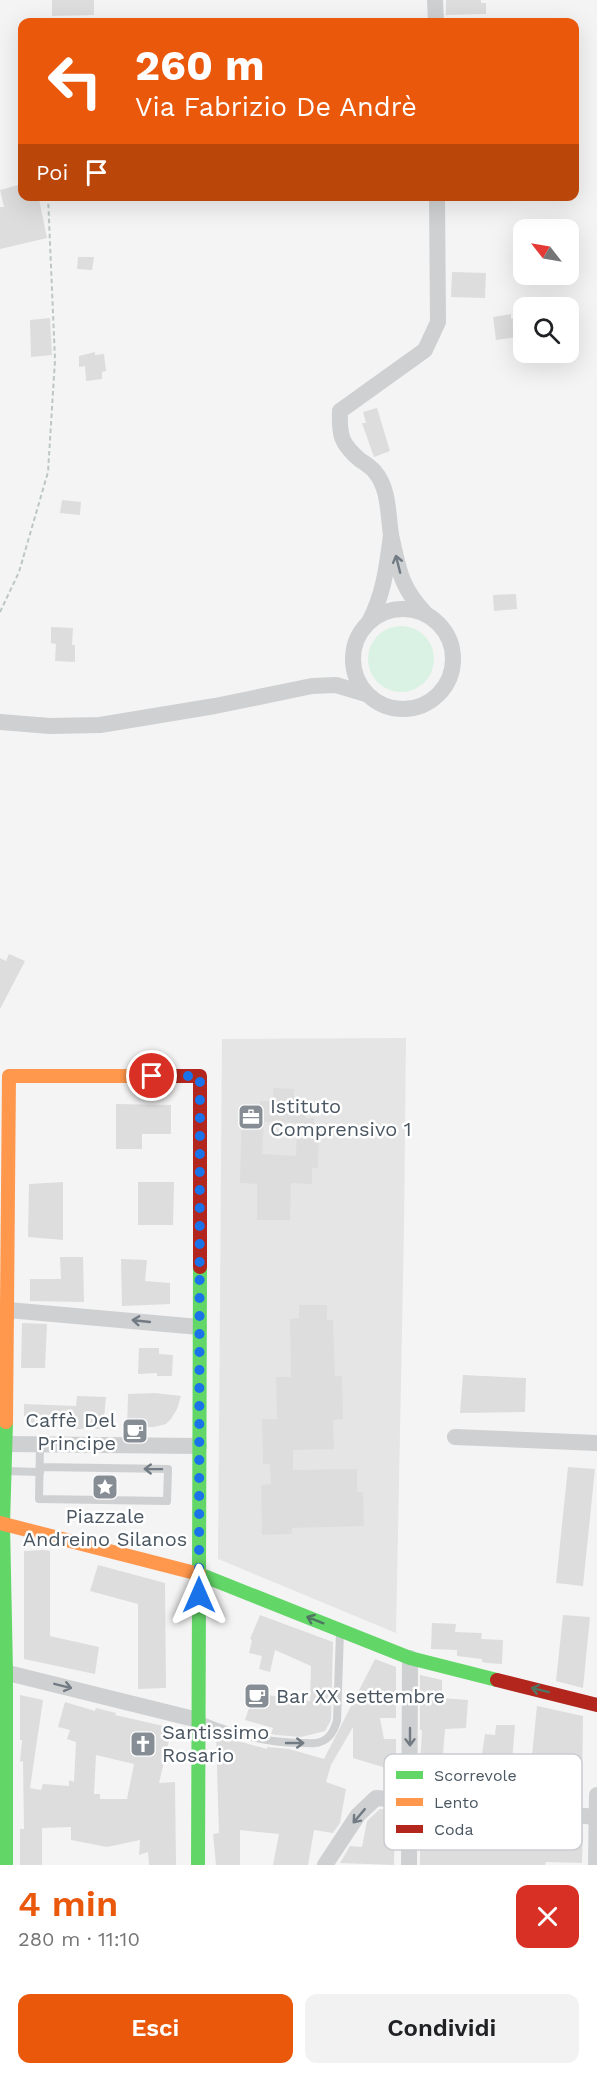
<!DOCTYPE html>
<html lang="it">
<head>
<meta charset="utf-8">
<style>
	:root { --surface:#fff; --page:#f2f2f2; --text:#202124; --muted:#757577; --accent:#ea580c }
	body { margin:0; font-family:"Work Sans",sans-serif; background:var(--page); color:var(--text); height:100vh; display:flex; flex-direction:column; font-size:22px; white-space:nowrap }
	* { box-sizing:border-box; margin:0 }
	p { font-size:20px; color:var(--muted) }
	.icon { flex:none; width:33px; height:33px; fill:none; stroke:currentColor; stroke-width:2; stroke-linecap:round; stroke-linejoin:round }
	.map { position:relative; height:1865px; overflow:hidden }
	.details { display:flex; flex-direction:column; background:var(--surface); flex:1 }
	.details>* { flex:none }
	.hud { position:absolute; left:18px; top:18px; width:561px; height:183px; border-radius:12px; box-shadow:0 6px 24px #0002; background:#ea580c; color:#fff; overflow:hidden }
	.needle { width:39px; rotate:301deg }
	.tools { position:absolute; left:513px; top:219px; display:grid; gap:12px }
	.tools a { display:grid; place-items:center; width:66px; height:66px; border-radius:12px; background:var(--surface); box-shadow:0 6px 24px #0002; font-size:30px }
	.pin { position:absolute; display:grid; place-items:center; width:51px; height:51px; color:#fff; margin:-26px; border:3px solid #fff; border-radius:50%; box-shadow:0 2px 6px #0007 }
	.me { position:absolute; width:66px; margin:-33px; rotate:0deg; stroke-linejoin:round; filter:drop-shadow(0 0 4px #0008) }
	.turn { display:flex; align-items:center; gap:21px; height:126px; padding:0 18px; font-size:27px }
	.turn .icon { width:78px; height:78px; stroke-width:2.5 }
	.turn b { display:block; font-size:42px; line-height:51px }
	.then { display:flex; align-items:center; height:57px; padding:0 18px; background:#0003; gap:12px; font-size:22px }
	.round { display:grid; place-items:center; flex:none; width:63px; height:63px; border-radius:12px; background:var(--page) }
	.head { display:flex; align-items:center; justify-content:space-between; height:102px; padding:0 18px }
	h1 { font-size:36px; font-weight:600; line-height:45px; color:var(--accent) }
	.action { display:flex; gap:12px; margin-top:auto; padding:12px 18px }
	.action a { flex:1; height:69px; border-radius:12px; background:var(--accent); color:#fff; font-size:24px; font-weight:600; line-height:69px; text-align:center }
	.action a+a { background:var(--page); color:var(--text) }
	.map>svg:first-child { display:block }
	.education { fill:#e6e5e6 }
	.green { fill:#d9f2e3 }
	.building { fill:#ddddde; fill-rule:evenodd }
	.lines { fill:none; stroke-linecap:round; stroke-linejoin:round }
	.path { stroke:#bcc7c4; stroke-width:2; stroke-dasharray:4.5 3; stroke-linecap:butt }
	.lane { stroke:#ced0d2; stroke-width:8 }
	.street { stroke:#ced0d2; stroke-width:16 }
	.fast { stroke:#63d668; stroke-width:14 }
	.slow { stroke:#ff974d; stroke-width:14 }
	.jam { stroke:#b3261e; stroke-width:14 }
	.oneway { stroke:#727b83 }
	.oneway2 { stroke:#507663 }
	.route { stroke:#1a73e8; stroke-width:10; stroke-dasharray:0 18 }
	.labels { text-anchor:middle; stroke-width:5; stroke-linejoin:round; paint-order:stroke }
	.poi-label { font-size:20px; fill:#4a5661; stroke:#fff; text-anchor:start }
	.key { fill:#fff; stroke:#c9ccd0; stroke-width:1.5 }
	.key-label { font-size:16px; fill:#4a5661 }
</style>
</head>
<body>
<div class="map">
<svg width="597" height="1865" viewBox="0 0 597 1865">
	<rect width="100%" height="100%" fill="#f4f4f4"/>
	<path class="education" d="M406 1038 404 1229 396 1633 218 1559 222 1039Z"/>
	<circle class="green" cx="401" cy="659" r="33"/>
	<g class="building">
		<path d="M52 0H94V15L52 16Z"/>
		<path d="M446 0H481V3H486V14L446 15Z"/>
		<path d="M22 184V196H27L28 201 39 199 47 238 0 249V207H4L0 190Z"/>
		<path d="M78 257H94L92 270 77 269Z"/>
		<path d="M452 272 486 273 485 298 451 297Z"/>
		<path d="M511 314V319L524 317V336L496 340 493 317Z"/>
		<path d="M50 318 52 355 31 357 30 320Z"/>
		<path d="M95 352V355L104 354 106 371 102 372V379L86 381 85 366 79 367V356Z"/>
		<path d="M377 408 390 451 374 457 362 423H366L363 412Z"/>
		<path d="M62 500 81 502 80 515 60 513Z"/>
		<path d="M516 594 517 609 494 611 493 595Z"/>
		<path d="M51 627 73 628 72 645H75V662L55 661 56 644 51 643Z"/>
		<path d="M9 954 25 961 0 1009V958L6 961Z"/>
		<path d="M273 1088 294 1089V1103L306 1104V1118H314V1123H319L318 1168H312V1184L291 1183 290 1220H257V1184L240 1183 242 1107H260V1101H273ZM264 1122 297 1123 296 1156 262 1154Z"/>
		<path d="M116 1104 171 1105V1134H142V1149H116Z"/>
		<path d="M63 1182V1240L28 1237 29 1184Z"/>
		<path d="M138 1182H174L173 1225H138Z"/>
		<path d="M60 1257H83L84 1302 30 1301V1279H61Z"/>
		<path d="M121 1259 147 1260 145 1281 170 1283V1304L122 1306Z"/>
		<path d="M299 1305H327V1320H333L335 1376H342L343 1419 333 1420 334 1449 293 1450V1470L357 1469V1492H363L364 1526 292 1528V1534L262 1535 261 1485 271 1484 270 1464H263L262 1419H277L276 1377H291L290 1319 299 1318Z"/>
		<path d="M22 1323 47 1324 45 1368H21Z"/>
		<path d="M139 1348H159V1354L173 1355 172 1376H157V1373L138 1374Z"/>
		<path d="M463 1375 526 1378 525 1412 460 1413Z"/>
		<path d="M155 1393 181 1396 177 1409 171 1419 166 1424 154 1427H127L128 1394Z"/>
		<path d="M77 1396 106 1397 103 1429H75L76 1419 52 1418V1428L27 1427V1416H24V1404L76 1406Z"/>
		<path d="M568 1467 595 1469 583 1586 556 1583Z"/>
		<path d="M44 1550 50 1551V1636L99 1647 95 1674 24 1659V1551Z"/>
		<path d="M98 1565 165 1583 166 1688 138 1689V1604L90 1591Z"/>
		<path d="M260 1615 333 1642 331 1720 325 1731 301 1737 277 1735 271 1734 273 1728 245 1720 254 1693 310 1701 311 1666 275 1650 270 1672 259 1669 262 1656 249 1653 252 1640 250 1639Z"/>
		<path d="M563 1615 590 1617 583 1688 556 1681Z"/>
		<path d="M432 1623 456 1624 455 1632 482 1633 481 1639 503 1640 502 1664 487 1663 482 1662V1659L457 1656V1650L431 1649Z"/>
		<path d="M375 1659 396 1667V1718H380L384 1739H396V1771L353 1758V1727L331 1765 326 1782 346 1789 340 1823 333 1833 314 1830 308 1865H273L279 1834 240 1830V1865H216L213 1834 219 1833 216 1735 267 1749V1747L289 1749 324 1759Z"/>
		<path d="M420 1675 442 1680V1698L468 1700 466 1728 445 1729 441 1780H425L426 1767 420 1768 422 1730H420Z"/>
		<path d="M20 1695 43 1700 30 1788 41 1790 43 1784 69 1786V1780L74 1782 76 1742 67 1739 70 1730 58 1727 65 1702 95 1711 96 1708 116 1713 115 1715 172 1728 159 1783 175 1782 176 1865H149L148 1852 139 1855 140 1840 107 1847 71 1840V1827L42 1828V1865H20V1829H24L23 1761 20 1762 22 1740H20ZM96 1755 134 1764 127 1799H100V1794H94Z"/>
		<path d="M537 1706 583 1716 582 1797H543V1789L521 1782 519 1796 476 1794 485 1734 495 1735 496 1725H515L511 1773 530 1775Z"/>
		<path d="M380 1809 395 1810 394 1865 340 1863 350 1846 362 1847 367 1821Z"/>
		<path d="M420 1812 439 1814V1822L447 1823V1821L489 1825 490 1818 583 1826 582 1863 546 1862 545 1865H420Z"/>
	</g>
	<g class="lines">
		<path class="path" d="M0 612 19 572 48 472 55 360 48 196"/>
		<g class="lane">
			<path d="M40 1467 168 1469 167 1501 39 1499 40 1445"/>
			<path d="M6 1471 40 1472"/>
			<path d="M202 1721C233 1734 267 1743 302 1743 307 1743 315 1744 320 1742 330 1739 334 1730 337 1721L340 1632"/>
		</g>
		<g class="street">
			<path d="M435 0 436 22"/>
			<path d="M391 535C388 515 389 488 375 472 371 467 365 463 360 460 341 444 339 435 340 411L425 350 438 322 437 196"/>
			<circle cx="403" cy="659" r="50"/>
			<path d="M369 622C384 594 387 565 391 535 399 570 400 586 425 613"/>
			<path d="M0 722 50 726 100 725 215 706 312 686 336 685 366 694"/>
			<path d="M8 1310 199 1327"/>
			<path d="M455 1437 597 1443"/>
			<path d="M6 1444 199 1446"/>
			<path d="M0 1671 198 1720"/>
			<path d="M325 1865 358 1815 376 1798 597 1817"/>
			<path d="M409 1865 410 1658"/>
			<path d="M596 1865 597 1795"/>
		</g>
		<g class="fast">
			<path d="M200 1267 199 1574 410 1658 497 1680"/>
			<path d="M6 1865V1672L3 1524 6 1422"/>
			<path d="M198 1865 199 1595"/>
		</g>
		<g class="slow">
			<path d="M6 1422 9 1076H146"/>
			<path d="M0 1523 199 1574V1595"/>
		</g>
		<g class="jam">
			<path d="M146 1076H200V1267"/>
			<path d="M497 1680 597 1705"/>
		</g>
	</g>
	<defs><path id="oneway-shaft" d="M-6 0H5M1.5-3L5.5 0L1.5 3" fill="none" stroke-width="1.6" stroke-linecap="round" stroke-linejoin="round" transform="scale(1.5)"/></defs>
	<g class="oneway">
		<use href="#oneway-shaft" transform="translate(398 564) rotate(-104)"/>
		<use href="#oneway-shaft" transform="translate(141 1321) rotate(-174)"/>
		<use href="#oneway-shaft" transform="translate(153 1469) rotate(-179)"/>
		<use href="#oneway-shaft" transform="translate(63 1686) rotate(14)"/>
		<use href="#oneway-shaft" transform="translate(410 1737) rotate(90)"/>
		<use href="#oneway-shaft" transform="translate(295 1743)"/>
		<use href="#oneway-shaft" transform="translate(359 1816) rotate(130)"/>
	</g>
	<g class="oneway2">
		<use href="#oneway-shaft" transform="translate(315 1620) rotate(-158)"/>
		<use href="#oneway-shaft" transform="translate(540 1690) rotate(-166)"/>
	</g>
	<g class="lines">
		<path class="route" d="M152 1076H200L199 1595"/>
	</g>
	<defs>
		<g id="office-square" transform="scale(1.35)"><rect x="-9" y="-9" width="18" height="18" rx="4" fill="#868d94" stroke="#fff"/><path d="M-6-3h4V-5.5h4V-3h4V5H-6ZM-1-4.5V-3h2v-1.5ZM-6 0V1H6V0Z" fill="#fff"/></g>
		<g id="cafe-square" transform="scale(1.35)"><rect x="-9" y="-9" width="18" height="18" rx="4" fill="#868d94" stroke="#fff"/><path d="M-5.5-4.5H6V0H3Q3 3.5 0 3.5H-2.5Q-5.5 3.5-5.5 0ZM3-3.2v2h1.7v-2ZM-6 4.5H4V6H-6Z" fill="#fff"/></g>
		<g id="sight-square" transform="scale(1.35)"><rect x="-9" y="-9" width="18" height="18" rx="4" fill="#868d94" stroke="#fff"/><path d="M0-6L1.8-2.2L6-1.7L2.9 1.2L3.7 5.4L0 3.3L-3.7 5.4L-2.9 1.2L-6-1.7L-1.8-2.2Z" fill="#fff"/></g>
		<g id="church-square" transform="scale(1.35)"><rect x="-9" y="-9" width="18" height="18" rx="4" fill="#868d94" stroke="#fff"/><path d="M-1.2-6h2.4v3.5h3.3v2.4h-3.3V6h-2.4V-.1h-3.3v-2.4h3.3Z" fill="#fff"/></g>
	</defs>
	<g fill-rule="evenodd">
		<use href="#office-square" x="251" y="1117"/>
		<use href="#cafe-square" x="135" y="1431"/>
		<use href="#sight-square" x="105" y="1487"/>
		<use href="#cafe-square" x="257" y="1696"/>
		<use href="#church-square" x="143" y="1744"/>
	</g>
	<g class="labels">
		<g class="poi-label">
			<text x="270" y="1113">Istituto<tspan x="270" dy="23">Comprensivo 1</tspan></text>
			<text x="116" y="1427" text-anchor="end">Caffè Del<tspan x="116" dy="23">Principe</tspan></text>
			<text x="105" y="1523" text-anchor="middle">Piazzale<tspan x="105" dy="23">Andreino Silanos</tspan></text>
			<text x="276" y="1703">Bar XX settembre</text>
			<text x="162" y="1739">Santissimo<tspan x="162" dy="23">Rosario</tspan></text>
		</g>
	</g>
	<rect x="384" y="1754" width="198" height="96" rx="9" class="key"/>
	<rect x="396" y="1771" width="27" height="8" fill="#63d668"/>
	<rect x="396" y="1798" width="27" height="8" fill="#ff974d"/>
	<rect x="396" y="1825" width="27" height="8" fill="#b3261e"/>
	<g class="key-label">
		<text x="434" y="1781">Scorrevole</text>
		<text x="434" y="1808">Lento</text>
		<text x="434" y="1835">Coda</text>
	</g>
</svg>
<div class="tools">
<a><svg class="needle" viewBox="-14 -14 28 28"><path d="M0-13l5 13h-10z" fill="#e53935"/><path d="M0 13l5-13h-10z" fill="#757577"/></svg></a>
<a><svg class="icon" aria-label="search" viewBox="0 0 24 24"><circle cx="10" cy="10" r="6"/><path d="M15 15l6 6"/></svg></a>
</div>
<div class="pin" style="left:152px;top:1076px;background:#d93025"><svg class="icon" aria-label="arrive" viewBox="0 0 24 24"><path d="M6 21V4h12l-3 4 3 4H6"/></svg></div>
<svg class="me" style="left:199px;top:1595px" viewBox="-20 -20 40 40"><path d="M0-17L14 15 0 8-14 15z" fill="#1a73e8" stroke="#fff" stroke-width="4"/></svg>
<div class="hud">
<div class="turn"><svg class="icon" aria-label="left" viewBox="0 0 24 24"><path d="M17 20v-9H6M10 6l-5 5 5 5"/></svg><div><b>260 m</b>Via Fabrizio De Andrè</div></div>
<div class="then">Poi<svg class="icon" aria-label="arrive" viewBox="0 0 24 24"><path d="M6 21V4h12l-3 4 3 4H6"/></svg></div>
</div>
</div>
<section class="details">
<div class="head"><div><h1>4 min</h1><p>280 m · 11:10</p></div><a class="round" style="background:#d93025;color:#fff"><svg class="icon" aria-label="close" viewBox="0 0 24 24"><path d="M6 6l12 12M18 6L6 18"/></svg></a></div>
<div class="action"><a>Esci</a><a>Condividi</a></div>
</section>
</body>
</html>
